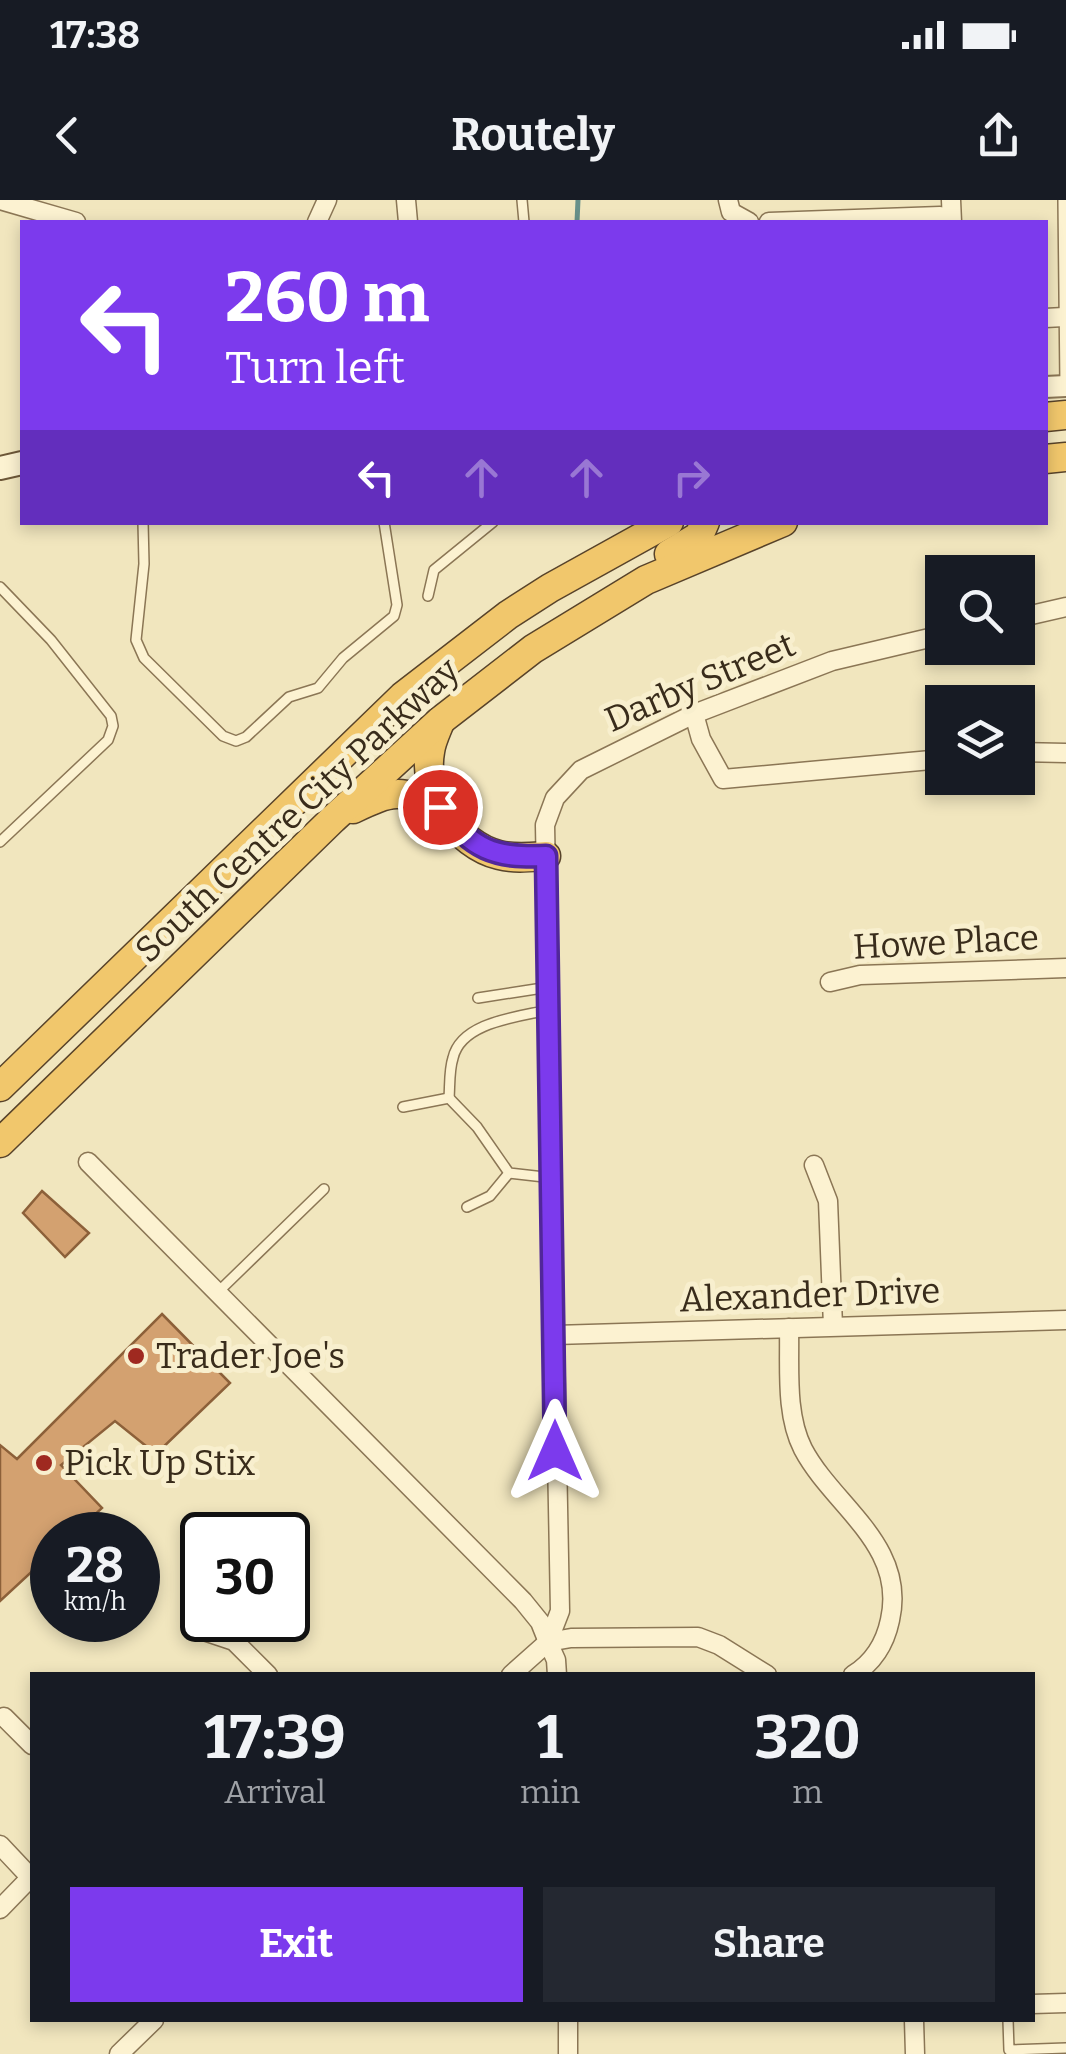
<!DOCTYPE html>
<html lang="en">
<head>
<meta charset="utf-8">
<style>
	:root { --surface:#171b24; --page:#242831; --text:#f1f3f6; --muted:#9ea1a6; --accent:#7c3aed }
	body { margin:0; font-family:Bitter,serif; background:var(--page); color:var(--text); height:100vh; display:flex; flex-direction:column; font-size:38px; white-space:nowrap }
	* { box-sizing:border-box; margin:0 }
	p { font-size:32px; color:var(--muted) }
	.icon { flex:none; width:55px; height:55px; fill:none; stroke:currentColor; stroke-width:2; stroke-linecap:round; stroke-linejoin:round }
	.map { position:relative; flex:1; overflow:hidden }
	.drawer { position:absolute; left:30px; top:1472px; width:1005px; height:350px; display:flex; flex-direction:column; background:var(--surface); border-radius:0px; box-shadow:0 5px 15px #0003 }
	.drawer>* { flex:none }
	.guide { position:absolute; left:20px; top:20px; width:1028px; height:305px; border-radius:0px; box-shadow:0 5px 15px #0003; background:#7c3aed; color:#fff; overflow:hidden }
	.fabs { position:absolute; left:925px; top:355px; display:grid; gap:20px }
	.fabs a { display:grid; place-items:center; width:110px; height:110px; border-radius:0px; background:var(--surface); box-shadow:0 5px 15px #0003; font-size:50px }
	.speed { position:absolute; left:30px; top:1312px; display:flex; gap:20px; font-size:50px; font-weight:700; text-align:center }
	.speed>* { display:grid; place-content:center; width:130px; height:130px; border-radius:50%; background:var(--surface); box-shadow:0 5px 15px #0003; line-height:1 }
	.speed small { font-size:25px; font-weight:400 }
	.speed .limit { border:5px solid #111; border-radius:15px; background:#fff; color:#111 }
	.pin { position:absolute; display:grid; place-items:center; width:85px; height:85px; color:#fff; margin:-42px; border:5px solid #fff; border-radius:50%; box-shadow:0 2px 10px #0007 }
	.me { position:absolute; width:110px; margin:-55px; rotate:0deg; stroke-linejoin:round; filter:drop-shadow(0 0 8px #0008) }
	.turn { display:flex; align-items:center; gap:35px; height:210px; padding:0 40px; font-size:45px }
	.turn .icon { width:130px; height:130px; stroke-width:2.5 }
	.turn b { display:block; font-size:70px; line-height:85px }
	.lanes { display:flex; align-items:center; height:95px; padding:0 40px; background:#0003; justify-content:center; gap:50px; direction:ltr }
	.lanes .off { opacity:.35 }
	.eta { display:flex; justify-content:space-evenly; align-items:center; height:170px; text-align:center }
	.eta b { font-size:60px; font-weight:700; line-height:70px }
	.button { display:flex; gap:20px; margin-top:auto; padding:20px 40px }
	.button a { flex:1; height:115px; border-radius:0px; background:var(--accent); color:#fff; font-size:40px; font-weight:700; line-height:115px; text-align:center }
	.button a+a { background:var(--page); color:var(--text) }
	.status { display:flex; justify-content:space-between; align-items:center; height:70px; padding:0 50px; background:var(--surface); direction:ltr }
	.status svg { height:28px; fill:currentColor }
	header { display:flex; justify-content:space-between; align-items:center; height:130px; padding:0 40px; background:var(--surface); font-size:45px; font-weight:700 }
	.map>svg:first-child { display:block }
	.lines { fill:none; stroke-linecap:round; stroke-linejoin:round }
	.stream { stroke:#68918a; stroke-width:5 }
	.building { fill:#d3a170; stroke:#8c6039; stroke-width:2.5 }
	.service-casing { stroke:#8b7655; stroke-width:12 }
	.minor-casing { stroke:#8b7655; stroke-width:21 }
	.tertiary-casing { stroke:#8b7655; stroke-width:24 }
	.secondary-casing { stroke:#6d5738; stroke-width:26 }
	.trunk-casing { stroke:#58432a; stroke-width:31 }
	.service { stroke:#fcf2d1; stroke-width:9 }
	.minor { stroke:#fcf2d1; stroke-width:18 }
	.tertiary { stroke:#fcf2d1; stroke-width:20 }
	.secondary { stroke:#fcf2d1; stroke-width:22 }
	.trunk { stroke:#f1c76c; stroke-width:28 }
	.route-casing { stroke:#51269a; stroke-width:25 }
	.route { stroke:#7c3aed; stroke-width:18 }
	.poi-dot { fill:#9f2920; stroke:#f8efce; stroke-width:4 }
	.labels { text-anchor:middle; stroke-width:10; stroke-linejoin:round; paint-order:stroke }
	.street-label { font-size:35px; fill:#392c1b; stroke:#f8efce }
	.poi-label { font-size:35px; fill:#392c1b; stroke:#f8efce; text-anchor:start }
</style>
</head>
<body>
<div class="status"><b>17:38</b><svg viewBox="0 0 49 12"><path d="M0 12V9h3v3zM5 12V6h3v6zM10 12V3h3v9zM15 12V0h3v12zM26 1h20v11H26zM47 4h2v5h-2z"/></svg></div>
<header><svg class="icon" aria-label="back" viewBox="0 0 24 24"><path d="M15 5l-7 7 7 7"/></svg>Routely<svg class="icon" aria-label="share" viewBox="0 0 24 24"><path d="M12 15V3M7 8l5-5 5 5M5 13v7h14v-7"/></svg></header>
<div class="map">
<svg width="1066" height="1854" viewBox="0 0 1066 1854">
	<rect width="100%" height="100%" fill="#f1e6be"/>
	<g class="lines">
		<path class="stream" d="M577 22 578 0"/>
	</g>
	<g class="building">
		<path d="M42 991 89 1033 65 1057 23 1013Z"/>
		<path d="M162 1114 230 1183 156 1254 115 1221 61 1265 102 1308 73 1335H52V1353L0 1401V1245L17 1259Z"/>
	</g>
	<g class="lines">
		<g class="service-casing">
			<g id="service">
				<path d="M522 0 524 22"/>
				<path d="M1063 0 1065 186"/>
				<path d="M143 322 144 364 136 440 144 458 223 536 236 541 246 537 289 497 318 488 343 458 394 416 397 405 384 322"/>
				<path d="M0 387 51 440 111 516 113 526 108 540 0 642"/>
				<path d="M428 396 434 370 493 322"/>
				<path d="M478 798 549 787"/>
				<path d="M449 898C450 885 449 870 453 858 461 822 518 817 548 810"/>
				<path d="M403 907 449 898 477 927 509 973 553 978"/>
				<path d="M467 1007 490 996 509 973"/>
				<path d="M217 1093 324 989"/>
				<path d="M1008 1820 1009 1850 1066 1848"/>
			</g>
		</g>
		<g class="minor-casing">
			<g id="minor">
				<path d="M0 0 76 22"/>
				<path d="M406 0 408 22"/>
				<path d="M728 0 731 12 749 22"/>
				<path d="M951 0 952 22"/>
				<path d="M317 22 327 0"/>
				<path d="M769 22 940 16"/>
				<path d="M1045 118 1064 117"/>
				<path d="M1018 418 1066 407"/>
				<path d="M694 514 701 539 723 579 942 559"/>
				<path d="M1018 552 1066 553"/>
				<path d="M830 782 860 775 1066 768"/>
				<path d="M88 962 523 1401 540 1422 548 1442"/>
				<path d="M814 965 828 1001 833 1126"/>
				<path d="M789 1128C790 1167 785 1214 803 1249 833 1306 907 1345 890 1420 885 1444 874 1462 853 1475"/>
				<path d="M555 1135 1066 1120"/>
				<path d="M198 1429 234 1441 268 1475"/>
				<path d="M511 1475 548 1442 571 1438 698 1437 719 1445 767 1475"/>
				<path d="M557 1475 556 1460 548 1442 560 1411 545 625 555 598 581 570 694 514 832 461 942 435"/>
				<path d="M4 1517 32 1545"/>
				<path d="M0 1645 32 1679"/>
				<path d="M0 1709 31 1677"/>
				<path d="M1032 1804 1066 1803"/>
				<path d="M568 1820V1854"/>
				<path d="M914 1820 915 1854"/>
				<path d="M119 1854 154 1820"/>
			</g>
		</g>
		<g class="tertiary-casing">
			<path id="tertiary" d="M1045 187 1066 186"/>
		</g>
		<g class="secondary-casing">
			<path id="secondary" d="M0 268 22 263"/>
		</g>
		<g class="trunk-casing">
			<g id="trunk">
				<path d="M1045 217 1066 215"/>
				<path d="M1045 259 1066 257"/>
				<path d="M669 354 699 336 705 322"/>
				<path d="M440 522C436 532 431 542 430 552 422 594 458 645 499 655 514 659 531 657 546 656"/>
				<path d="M353 609C393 590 400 589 440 607"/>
				<path d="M0 887 403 496 508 415 550 388 669 322"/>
				<path d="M0 943 333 619 440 521 533 449 646 380 783 322"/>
			</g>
		</g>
		<use href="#service" class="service"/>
		<use href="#minor" class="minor"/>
		<use href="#tertiary" class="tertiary"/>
		<use href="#secondary" class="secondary"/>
		<use href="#trunk" class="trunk"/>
	</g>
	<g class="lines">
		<g class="route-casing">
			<path id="route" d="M440 607C474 650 492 658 546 656L555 1251"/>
		</g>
		<use href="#route" class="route"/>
	</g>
	<g class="poi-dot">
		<circle cx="136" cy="1156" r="10"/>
		<circle cx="44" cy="1263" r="10"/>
	</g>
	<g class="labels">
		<g class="street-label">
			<text transform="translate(700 482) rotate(-23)" y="12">Darby Street</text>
			<text transform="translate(297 610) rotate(-43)" y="12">South Centre City Parkway</text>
			<text transform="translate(946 742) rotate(-3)" y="12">Howe Place</text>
			<text transform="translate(810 1095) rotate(-2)" y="12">Alexander Drive</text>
		</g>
		<g class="poi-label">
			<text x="156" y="1168">Trader Joe's</text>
			<text x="64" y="1275">Pick Up Stix</text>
		</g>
	</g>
</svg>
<div class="fabs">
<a><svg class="icon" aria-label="search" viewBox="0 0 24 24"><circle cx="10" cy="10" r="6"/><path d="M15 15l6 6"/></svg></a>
<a><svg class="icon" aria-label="layers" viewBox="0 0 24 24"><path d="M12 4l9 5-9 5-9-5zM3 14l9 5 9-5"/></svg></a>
</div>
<div class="speed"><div>28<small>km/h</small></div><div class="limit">30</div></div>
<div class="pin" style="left:440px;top:607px;background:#d93025"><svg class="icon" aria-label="arrive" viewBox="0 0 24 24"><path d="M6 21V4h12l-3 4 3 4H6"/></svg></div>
<svg class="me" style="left:555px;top:1251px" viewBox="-20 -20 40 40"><path d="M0-17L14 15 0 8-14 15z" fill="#7c3aed" stroke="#fff" stroke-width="4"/></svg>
<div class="guide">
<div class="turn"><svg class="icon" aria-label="left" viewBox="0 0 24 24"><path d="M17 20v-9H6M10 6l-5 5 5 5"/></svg><div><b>260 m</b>Turn left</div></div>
<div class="lanes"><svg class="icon" aria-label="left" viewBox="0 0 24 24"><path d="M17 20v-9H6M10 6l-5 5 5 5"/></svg><svg class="icon off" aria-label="ahead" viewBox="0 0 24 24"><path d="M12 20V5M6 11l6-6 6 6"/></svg><svg class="icon off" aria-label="ahead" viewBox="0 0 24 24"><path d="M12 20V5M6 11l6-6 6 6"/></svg><svg class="icon off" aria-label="right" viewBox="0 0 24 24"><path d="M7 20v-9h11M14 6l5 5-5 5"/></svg></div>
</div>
<section class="drawer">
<div class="eta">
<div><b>17:39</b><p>Arrival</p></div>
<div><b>1</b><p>min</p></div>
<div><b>320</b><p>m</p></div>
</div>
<div class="button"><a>Exit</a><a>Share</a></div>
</section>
</div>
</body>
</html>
